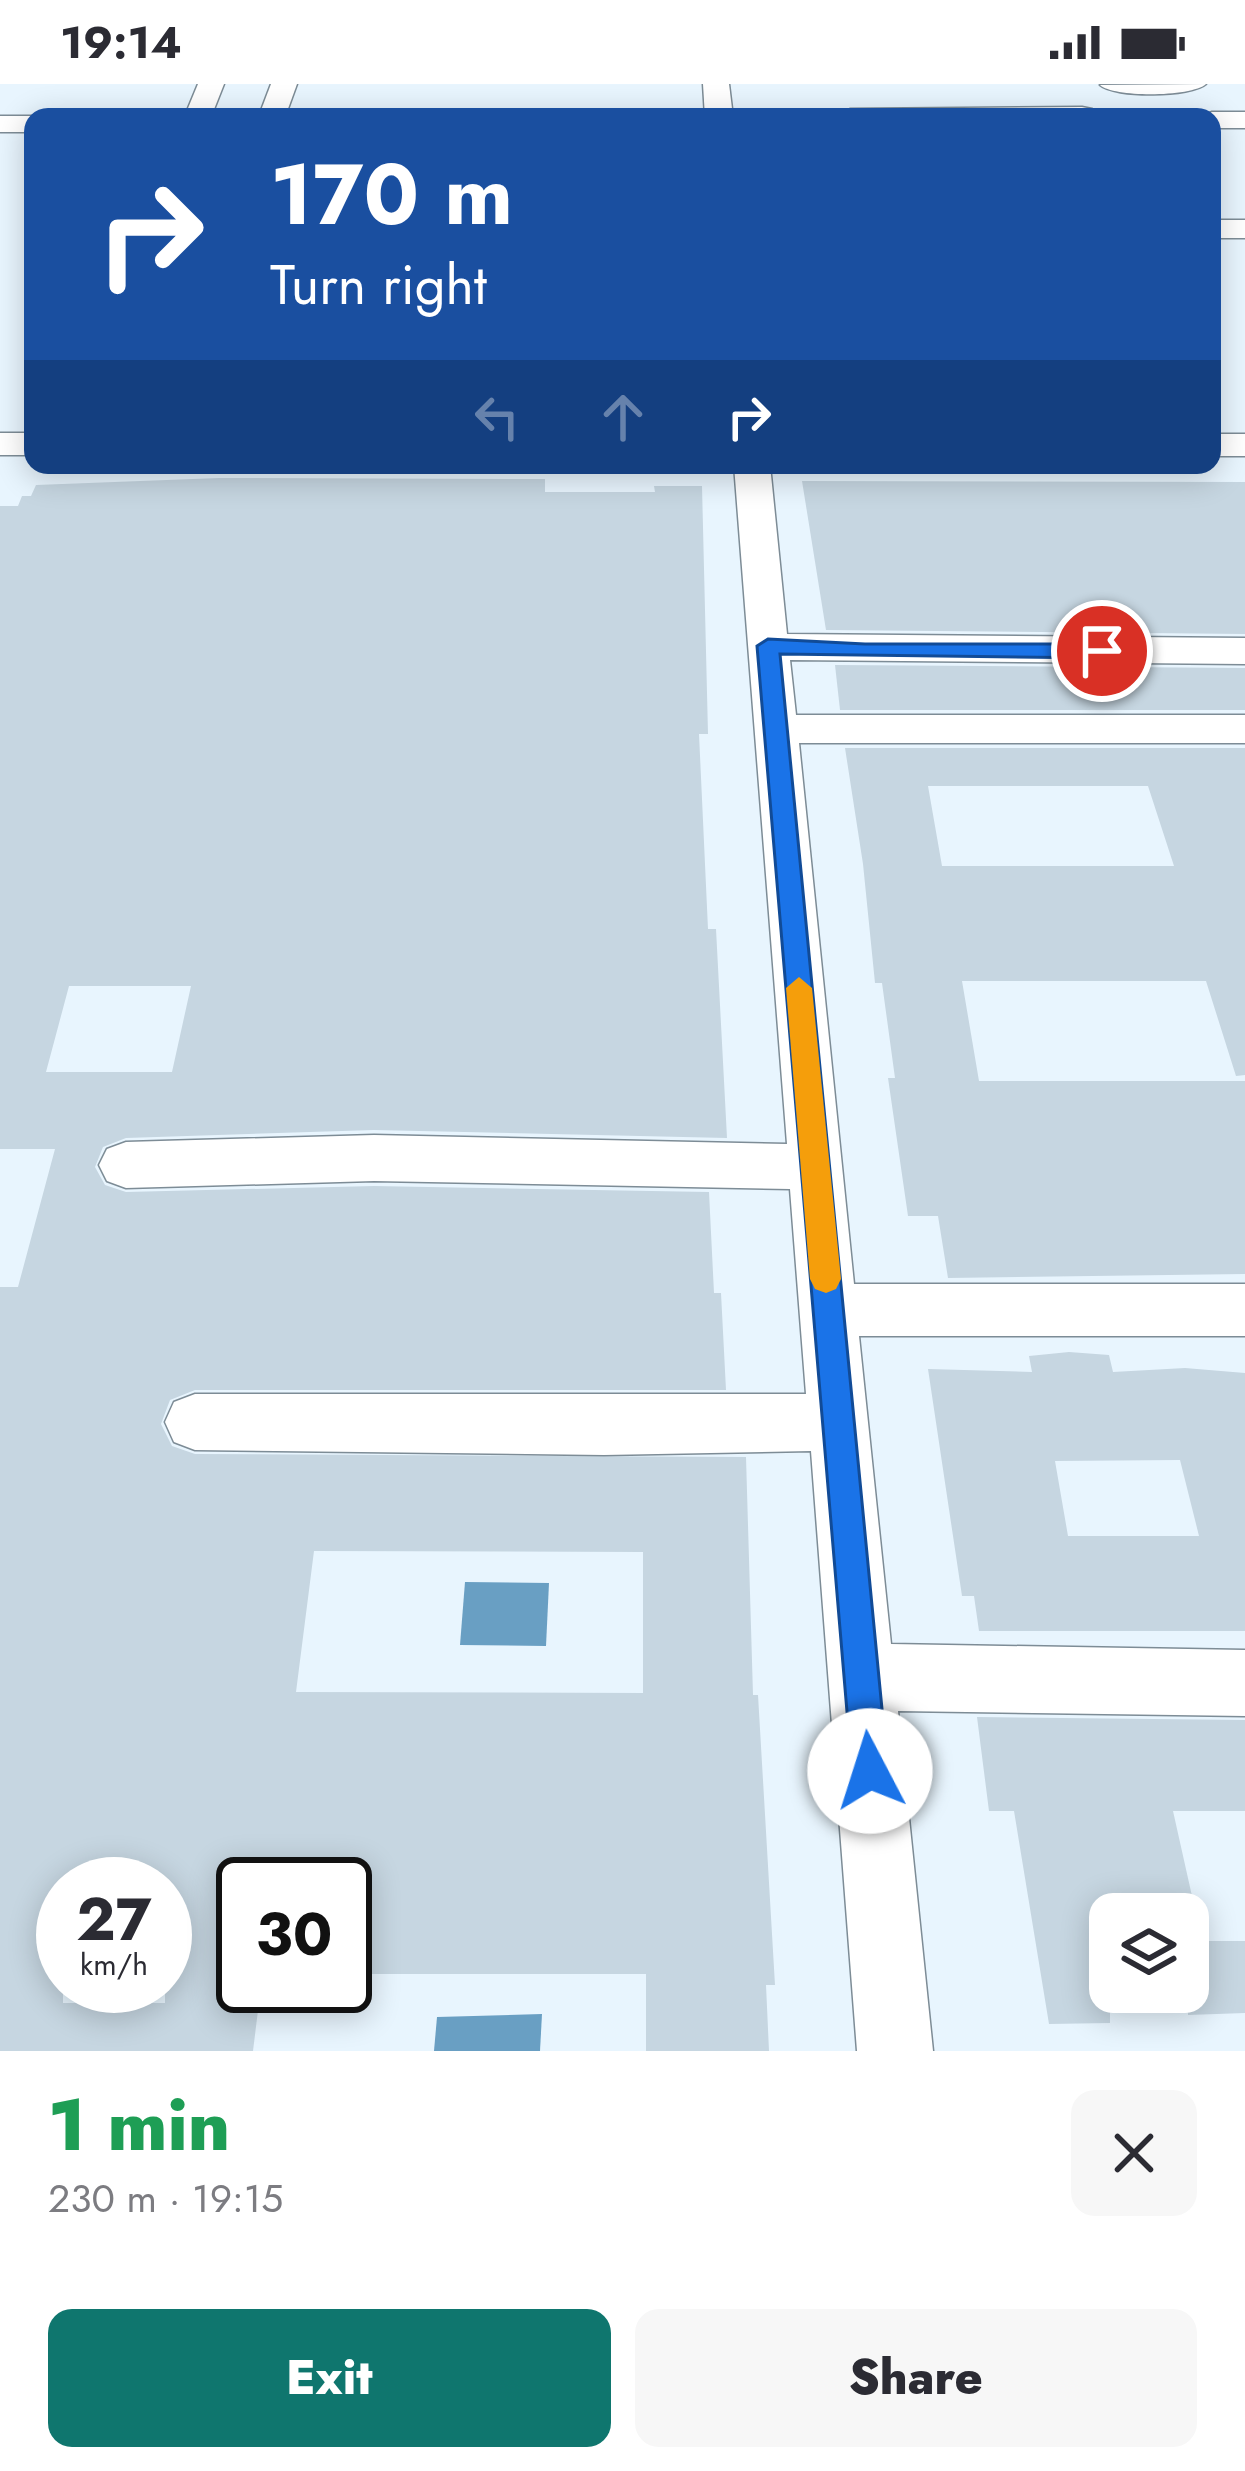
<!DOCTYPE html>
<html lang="en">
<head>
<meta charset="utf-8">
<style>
	:root { --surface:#fff; --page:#f7f7f7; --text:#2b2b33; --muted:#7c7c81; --accent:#0f766e }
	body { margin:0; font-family:Jost,sans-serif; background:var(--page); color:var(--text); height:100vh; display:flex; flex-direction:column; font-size:45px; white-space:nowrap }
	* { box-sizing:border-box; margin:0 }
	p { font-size:39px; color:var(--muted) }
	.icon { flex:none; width:66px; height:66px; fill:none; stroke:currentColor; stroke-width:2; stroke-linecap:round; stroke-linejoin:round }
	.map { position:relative; height:1967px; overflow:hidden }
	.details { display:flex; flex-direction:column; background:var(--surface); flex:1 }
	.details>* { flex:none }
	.top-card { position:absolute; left:24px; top:24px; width:1197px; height:366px; border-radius:24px; box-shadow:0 6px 30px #0003; background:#1a4fa0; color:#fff; overflow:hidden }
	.fabs { position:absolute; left:1089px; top:1809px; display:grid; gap:24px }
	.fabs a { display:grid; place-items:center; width:120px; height:120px; border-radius:24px; background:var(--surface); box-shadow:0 6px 30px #0003; font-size:60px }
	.speed { position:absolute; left:36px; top:1773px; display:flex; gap:24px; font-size:60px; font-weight:700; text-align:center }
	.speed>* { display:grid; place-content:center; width:156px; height:156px; border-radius:50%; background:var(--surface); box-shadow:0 6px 30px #0003; line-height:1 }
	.speed small { font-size:30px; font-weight:400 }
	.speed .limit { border:6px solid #111; border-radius:18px; background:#fff; color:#111 }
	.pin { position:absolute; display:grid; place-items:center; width:102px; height:102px; color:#fff; margin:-51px; border:6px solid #fff; border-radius:50%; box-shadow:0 3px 12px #0007 }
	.me { position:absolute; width:132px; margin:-66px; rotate:355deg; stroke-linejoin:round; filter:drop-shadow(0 0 9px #0008) }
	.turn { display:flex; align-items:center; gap:42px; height:252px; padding:0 48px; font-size:54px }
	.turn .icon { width:156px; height:156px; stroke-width:2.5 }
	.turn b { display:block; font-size:84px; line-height:102px }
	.lanes { display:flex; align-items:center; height:114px; padding:0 48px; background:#0003; justify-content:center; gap:60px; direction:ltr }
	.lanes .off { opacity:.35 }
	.round { display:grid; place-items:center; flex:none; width:126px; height:126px; border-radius:24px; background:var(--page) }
	.summary { display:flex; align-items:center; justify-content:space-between; height:204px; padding:0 48px }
	h1 { font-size:72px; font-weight:800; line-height:90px; color:#1e9e55 }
	.primary-button { display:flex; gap:24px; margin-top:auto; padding:24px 48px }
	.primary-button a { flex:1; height:138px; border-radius:24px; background:var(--accent); color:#fff; font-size:48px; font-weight:800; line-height:138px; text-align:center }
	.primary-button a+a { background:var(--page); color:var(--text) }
	.status { display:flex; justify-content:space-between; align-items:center; height:84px; padding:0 60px; background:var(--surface); direction:ltr }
	.status svg { height:33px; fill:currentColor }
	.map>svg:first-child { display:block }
	.water { fill:#699fc3 }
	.building { fill:#c6d6e1; fill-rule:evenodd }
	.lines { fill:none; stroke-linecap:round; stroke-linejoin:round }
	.minor-casing { stroke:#7d8c96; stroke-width:3 }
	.minor { fill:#fff; fill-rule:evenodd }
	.route { fill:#1a73e8; stroke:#114b97; stroke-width:3 }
	.slow { fill:#f59e0b }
</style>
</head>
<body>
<div class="status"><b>19:14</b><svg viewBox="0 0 49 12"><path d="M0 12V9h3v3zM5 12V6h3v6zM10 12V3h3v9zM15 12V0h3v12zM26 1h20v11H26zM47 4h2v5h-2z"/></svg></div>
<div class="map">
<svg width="1245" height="1967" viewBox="0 0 1245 1967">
	<rect width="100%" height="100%" fill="#e8f5fe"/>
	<g class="water">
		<path d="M465 1498 549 1499 546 1562 460 1561Z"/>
		<path d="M542 1930 540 1967H434L437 1933Z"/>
	</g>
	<g class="building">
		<path d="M219 394 545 395V408H655L654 402H702L708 650H699L708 845H716L727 1054 374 1046 126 1054 103 1063 95 1083 105 1101 126 1108 374 1102 709 1108 714 1209H721L726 1306H195L170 1316 161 1340 172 1362 195 1370 746 1373 753 1611H758L775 1901H766L769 1967H646V1890H345V1800H243V1902H261L253 1967H0V1203H18L55 1065H0V422H18L22 412H31L36 401ZM69 902H191L172 988H46ZM314 1467 643 1468V1609L296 1608ZM63 1800H165V1919H63Z"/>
		<path d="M802 397 1245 398V550L826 546Z"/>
		<path d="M835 581 1245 584V626H840Z"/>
		<path d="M845 664H1245V991L1236 992 1206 897H962L979 997H1245V1190L948 1194 938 1132H908L888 994H895L882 899H875L863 780ZM928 702H1148L1174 782H942Z"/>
		<path d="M1069 1268 1109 1271 1113 1288 1185 1284 1245 1289V1547H979L974 1512H962L928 1285 1032 1288 1029 1272ZM1180 1376 1199 1452H1068L1055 1377Z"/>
		<path d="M977 1633 1245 1636V1727H1173L1196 1830H1110V1939L1049 1940 1014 1727H989Z"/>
		<path d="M1188 1857H1245V1929L1188 1931Z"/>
	</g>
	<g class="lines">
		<g class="minor-casing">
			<g id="minor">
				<path d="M198 0H224L211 33 186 29Z"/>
				<path d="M271 0H297L285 33 260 29Z"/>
				<path d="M703 0H729L733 33H705Z"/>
				<path d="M1206 0C1192 13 1114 14 1100 1Z"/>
				<path d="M1082 23 1092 25 1094 33H836L850 25Z"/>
				<path d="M1212 28H1245V44H1212V33H1200Z"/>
				<path d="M0 32H33L38 33H33V48H0Z"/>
				<rect x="1212" y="136" width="33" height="18"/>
				<rect x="0" y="349" width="33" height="22"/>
				<rect x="1212" y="350" width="33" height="22"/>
				<path d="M734 381H770L787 550 1245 554V580L790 576 796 631H1245V659H799L854 1200H1245V1252H859L891 1560 1245 1566V1632L898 1627 933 1967H857L811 1367 604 1371 195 1366 174 1358 165 1338 174 1318 195 1310H806L790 1105 374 1097 126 1104 107 1097 99 1081 107 1065 126 1058 374 1051 787 1060Z"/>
			</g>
		</g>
		<use href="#minor" class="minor"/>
	</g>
	<path class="route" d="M768 555 865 560H1102L1113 567 1102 574 780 570 888 1687 883 1700 870 1705 857 1700 852 1687 757 562Z"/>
	<path class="slow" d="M799 893 812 904 841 1195 836 1205 826 1209 815 1205 810 1195 786 904Z"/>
</svg>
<div class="fabs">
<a><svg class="icon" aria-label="layers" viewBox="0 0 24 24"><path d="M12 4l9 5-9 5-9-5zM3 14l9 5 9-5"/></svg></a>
</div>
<div class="speed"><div>27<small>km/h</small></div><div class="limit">30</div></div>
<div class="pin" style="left:1102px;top:567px;background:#d93025"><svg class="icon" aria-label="arrive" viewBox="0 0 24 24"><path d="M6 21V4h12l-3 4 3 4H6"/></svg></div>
<svg class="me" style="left:870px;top:1687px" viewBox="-20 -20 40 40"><circle r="19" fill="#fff"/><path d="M0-13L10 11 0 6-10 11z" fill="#1a73e8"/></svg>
<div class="top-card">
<div class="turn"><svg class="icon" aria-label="right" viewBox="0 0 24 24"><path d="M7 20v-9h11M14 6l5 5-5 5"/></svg><div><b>170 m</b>Turn right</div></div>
<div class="lanes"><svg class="icon off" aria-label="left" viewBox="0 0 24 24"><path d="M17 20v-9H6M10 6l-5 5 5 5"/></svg><svg class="icon off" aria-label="ahead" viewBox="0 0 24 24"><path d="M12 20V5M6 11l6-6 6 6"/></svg><svg class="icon" aria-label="right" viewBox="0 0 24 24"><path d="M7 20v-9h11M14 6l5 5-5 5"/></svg></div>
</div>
</div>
<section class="details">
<div class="summary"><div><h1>1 min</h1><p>230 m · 19:15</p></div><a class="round"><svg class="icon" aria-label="close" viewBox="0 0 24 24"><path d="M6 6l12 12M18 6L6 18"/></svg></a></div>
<div class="primary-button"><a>Exit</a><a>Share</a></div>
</section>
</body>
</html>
